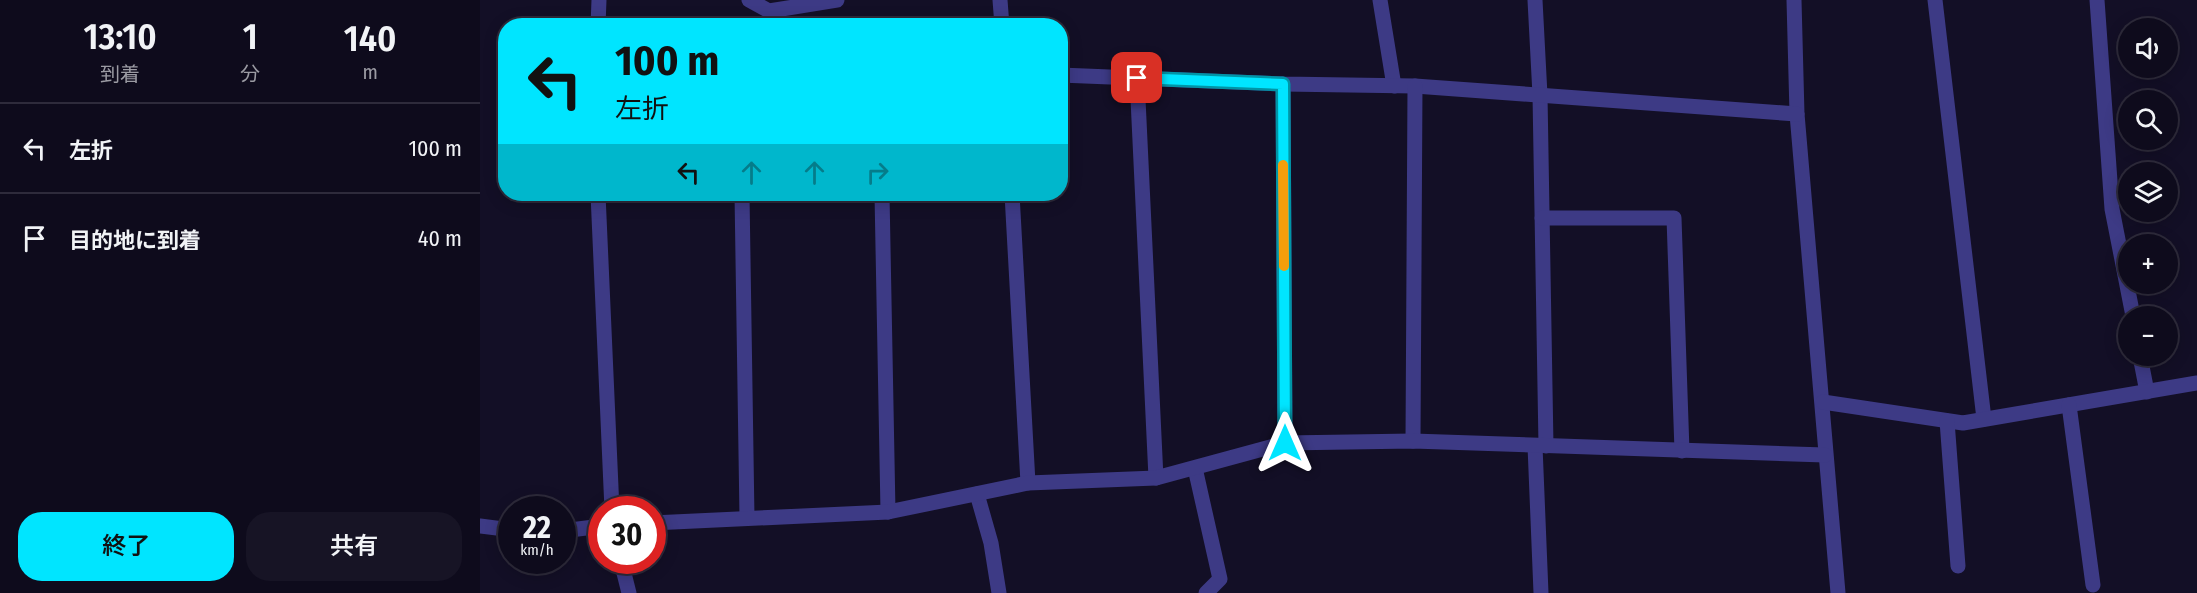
<!DOCTYPE html>
<html lang="ja">
<head>
<meta charset="utf-8">
<style>
	:root { --surface:#0e0b1c; --page:#171425; --text:#f1f3f6; --muted:#9b9ba3; --line:#2e2b3b; --accent:#00e5ff }
	body { margin:0; font-family:"Fira Sans Condensed","Noto Sans JP",sans-serif; background:var(--page); color:var(--text); height:100vh; display:flex; flex-direction:column; font-size:22px; white-space:nowrap }
	* { box-sizing:border-box; margin:0 }
	p { font-size:20px; color:var(--muted) }
	.icon { flex:none; width:33px; height:33px; fill:none; stroke:currentColor; stroke-width:2; stroke-linecap:round; stroke-linejoin:round }
	.map { position:relative; flex:1; overflow:hidden }
	.details { display:flex; flex-direction:column; background:var(--surface); width:480px }
	.details>* { flex:none }
	.banner { position:absolute; left:18px; top:18px; width:570px; height:183px; border-radius:24px; box-shadow:0 3px 15px #0003,0 0 0 2px var(--line); background:#00e5ff; color:#111; overflow:hidden }
	.controls { position:absolute; left:1638px; top:18px; display:grid; gap:12px }
	.controls a { display:grid; place-items:center; width:60px; height:60px; border-radius:50%; background:var(--surface); box-shadow:0 3px 15px #0003,0 0 0 2px var(--line); font-size:30px }
	.speed { position:absolute; left:18px; top:496px; display:flex; gap:12px; font-size:30px; font-weight:700; text-align:center }
	.speed>* { display:grid; place-content:center; width:78px; height:78px; border-radius:50%; background:var(--surface); box-shadow:0 3px 15px #0003,0 0 0 2px var(--line); line-height:1 }
	.speed small { font-size:15px; font-weight:400 }
	.speed .limit { border:9px solid #d22; background:#fff; color:#111 }
	.pin { position:absolute; display:grid; place-items:center; width:51px; height:51px; color:#fff; margin:-26px; border-radius:12px; box-shadow:0 3px 9px #0006 }
	.me { position:absolute; width:66px; margin:-33px; rotate:0deg; stroke-linejoin:round; filter:drop-shadow(0 0 4px #0008) }
	.turn { display:flex; align-items:center; gap:21px; height:126px; padding:0 18px; font-size:27px }
	.turn .icon { width:78px; height:78px; stroke-width:2.5 }
	.turn b { display:block; font-size:42px; line-height:51px }
	.lanes { display:flex; align-items:center; height:57px; padding:0 18px; background:#0003; justify-content:center; gap:30px; direction:ltr }
	.lanes .off { opacity:.35 }
	.eta { display:flex; justify-content:space-evenly; align-items:center; height:102px; text-align:center }
	.eta b { font-size:36px; font-weight:600; line-height:42px }
	.cta { display:flex; gap:12px; margin-top:auto; padding:12px 18px }
	.cta a { flex:1; height:69px; border-radius:24px; background:var(--accent); color:#111; font-size:24px; font-weight:600; line-height:69px; text-align:center }
	.cta a+a { background:var(--page); color:var(--text) }
	ul { padding:0; list-style:none }
	li { display:flex; align-items:center; gap:18px; height:90px; padding:0 18px; border-top:2px solid var(--line) }
	li div { flex:1 }
	li b { display:block; font-size:22px }
	li em { font-style:normal }
	main { display:flex; flex:1; min-height:0 }
	.map>svg:first-child { display:block }
	.lines { fill:none; stroke-linecap:round; stroke-linejoin:round }
	.minor { stroke:#3d3a85; stroke-width:15 }
	.route-casing { stroke:#0095a6; stroke-width:15 }
	.route { stroke:#00e5ff; stroke-width:10 }
	.slow { stroke:#f59e0b; stroke-width:10 }
</style>
</head>
<body>
<main>
<section class="details">
<div class="eta">
<div><b>13:10</b><p>到着</p></div>
<div><b>1</b><p>分</p></div>
<div><b>140</b><p>m</p></div>
</div>
<ul>
<li><svg class="icon" aria-label="left" viewBox="0 0 24 24"><path d="M17 20v-9H6M10 6l-5 5 5 5"/></svg><div><b>左折</b></div><em>100 m</em></li>
<li><svg class="icon" aria-label="arrive" viewBox="0 0 24 24"><path d="M6 21V4h12l-3 4 3 4H6"/></svg><div><b>目的地に到着</b></div><em>40 m</em></li>
</ul>
<div class="cta"><a>終了</a><a>共有</a></div>
</section>
<div class="map">
<svg width="1717" height="593" viewBox="0 0 1717 593">
	<rect width="100%" height="100%" fill="#130f26"/>
	<g class="lines">
		<g class="minor">
			<path d="M269 0 289 11 357 0"/>
			<path d="M520 0 522 26"/>
			<path d="M900 0 914 86"/>
			<path d="M1055 0 1060 95 1066 446"/>
			<path d="M1314 0 1317 114 1358 593"/>
			<path d="M1455 0 1504 419"/>
			<path d="M1617 0 1632 209 1653 316"/>
			<path d="M118 26 119 0"/>
			<path d="M580 75 803 84 935 86 1317 114"/>
			<path d="M657 78 676 478"/>
			<path d="M803 84 805 443"/>
			<path d="M118 194 132 510"/>
			<path d="M262 194 267 518"/>
			<path d="M402 194 408 512"/>
			<path d="M532 194 548 483"/>
			<path d="M1062 218H1194L1202 451"/>
			<path d="M1660 356 1667 392"/>
			<path d="M1343 402 1483 423 1717 383"/>
			<path d="M1589 405 1613 585"/>
			<path d="M1467 421 1478 566"/>
			<path d="M933 441 935 86"/>
			<path d="M1055 446 1061 593"/>
			<path d="M715 468 740 579 726 593"/>
			<path d="M497 494 511 543 519 593"/>
			<path d="M172 523 408 512 548 483 676 478 805 443 933 441 1345 455"/>
			<path d="M0 526 32 530"/>
			<path d="M82 531 122 526"/>
			<path d="M141 561 149 593"/>
		</g>
	</g>
	<g class="lines">
		<g class="route-casing">
			<path id="route" d="M657 78 803 84 805 443"/>
		</g>
		<use href="#route" class="route"/>
		<path class="slow" d="M803 165 804 266"/>
	</g>
</svg>
<div class="controls">
<a><svg class="icon" aria-label="sound" viewBox="0 0 24 24"><path d="M4 9h4l5-4v14l-5-4H4zM17 9q2 3 0 6"/></svg></a>
<a><svg class="icon" aria-label="search" viewBox="0 0 24 24"><circle cx="10" cy="10" r="6"/><path d="M15 15l6 6"/></svg></a>
<a><svg class="icon" aria-label="layers" viewBox="0 0 24 24"><path d="M12 4l9 5-9 5-9-5zM3 14l9 5 9-5"/></svg></a>
<a>+</a>
<a>−</a>
</div>
<div class="speed"><div>22<small>km/h</small></div><div class="limit">30</div></div>
<div class="pin" style="left:657px;top:78px;background:#d93025"><svg class="icon" aria-label="arrive" viewBox="0 0 24 24"><path d="M6 21V4h12l-3 4 3 4H6"/></svg></div>
<svg class="me" style="left:805px;top:443px" viewBox="-20 -20 40 40"><path d="M0-17L14 15 0 8-14 15z" fill="#00e5ff" stroke="#fff" stroke-width="4"/></svg>
<div class="banner">
<div class="turn"><svg class="icon" aria-label="left" viewBox="0 0 24 24"><path d="M17 20v-9H6M10 6l-5 5 5 5"/></svg><div><b>100 m</b>左折</div></div>
<div class="lanes"><svg class="icon" aria-label="left" viewBox="0 0 24 24"><path d="M17 20v-9H6M10 6l-5 5 5 5"/></svg><svg class="icon off" aria-label="ahead" viewBox="0 0 24 24"><path d="M12 20V5M6 11l6-6 6 6"/></svg><svg class="icon off" aria-label="ahead" viewBox="0 0 24 24"><path d="M12 20V5M6 11l6-6 6 6"/></svg><svg class="icon off" aria-label="right" viewBox="0 0 24 24"><path d="M7 20v-9h11M14 6l5 5-5 5"/></svg></div>
</div>
</div>
</main>
</body>
</html>
